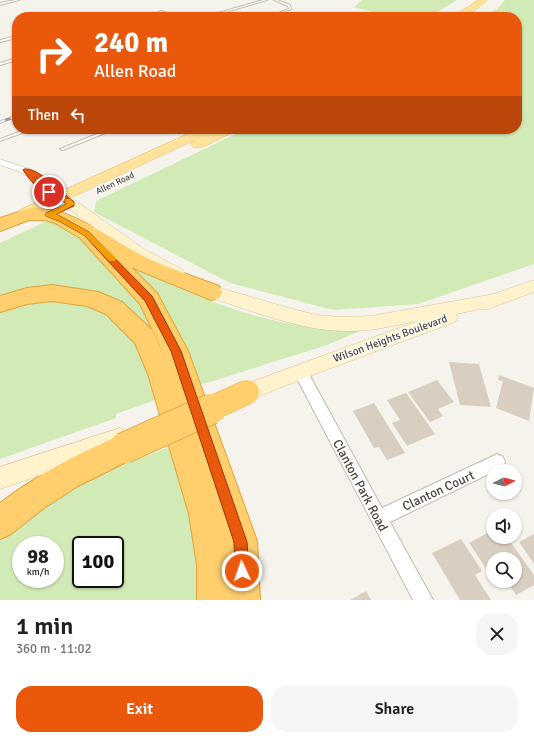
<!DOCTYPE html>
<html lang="en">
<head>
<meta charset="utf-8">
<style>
	:root { --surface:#fff; --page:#f6f6f6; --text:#202124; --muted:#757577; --accent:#ea580c }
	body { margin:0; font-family:Signika,sans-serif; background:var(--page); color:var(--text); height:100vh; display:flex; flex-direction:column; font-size:15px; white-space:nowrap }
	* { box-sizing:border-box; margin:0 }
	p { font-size:13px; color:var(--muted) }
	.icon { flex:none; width:22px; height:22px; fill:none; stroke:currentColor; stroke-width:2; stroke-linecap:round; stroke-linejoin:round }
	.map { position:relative; height:600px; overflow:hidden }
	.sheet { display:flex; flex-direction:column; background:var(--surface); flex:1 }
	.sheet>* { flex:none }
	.top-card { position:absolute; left:12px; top:12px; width:510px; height:122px; border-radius:16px; box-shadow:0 1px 3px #0004; background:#ea580c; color:#fff; overflow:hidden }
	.needle { width:26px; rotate:84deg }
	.buttons { position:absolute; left:486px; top:464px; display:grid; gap:8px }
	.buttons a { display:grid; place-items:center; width:36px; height:36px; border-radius:50%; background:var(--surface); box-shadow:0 1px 3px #0004; font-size:20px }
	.speed { position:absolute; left:12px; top:536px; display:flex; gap:8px; font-size:20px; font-weight:700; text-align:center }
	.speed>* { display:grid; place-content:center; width:52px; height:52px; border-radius:50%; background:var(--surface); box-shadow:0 1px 3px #0004; line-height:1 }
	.speed small { font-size:10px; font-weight:400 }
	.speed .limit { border:2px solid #111; border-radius:6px; background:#fff; color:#111 }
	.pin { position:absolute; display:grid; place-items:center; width:34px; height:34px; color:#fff; margin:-17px; border:2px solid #fff; border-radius:50%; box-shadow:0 1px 4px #0007 }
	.me { position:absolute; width:44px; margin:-22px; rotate:357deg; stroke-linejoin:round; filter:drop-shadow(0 0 3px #0008) }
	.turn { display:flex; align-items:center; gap:14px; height:84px; padding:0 16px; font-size:18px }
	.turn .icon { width:52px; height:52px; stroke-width:2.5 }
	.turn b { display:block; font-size:28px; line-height:34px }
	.then { display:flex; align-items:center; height:38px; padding:0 16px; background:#0003; gap:8px; font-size:15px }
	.round { display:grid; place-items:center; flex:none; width:42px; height:42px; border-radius:16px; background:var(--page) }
	.summary { display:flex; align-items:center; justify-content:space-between; height:68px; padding:0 16px }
	h1 { font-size:24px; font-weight:600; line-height:30px }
	.button { display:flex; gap:8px; margin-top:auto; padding:8px 16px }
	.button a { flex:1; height:46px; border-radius:16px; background:var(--accent); color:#fff; font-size:16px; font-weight:600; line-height:46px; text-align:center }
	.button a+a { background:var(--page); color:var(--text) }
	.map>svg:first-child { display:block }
	.green { fill:#d2eab5; fill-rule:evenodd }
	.building { fill:#d8cfc1 }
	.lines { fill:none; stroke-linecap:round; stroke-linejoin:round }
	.service-casing { stroke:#c2bbae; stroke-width:2 }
	.minor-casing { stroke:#c2bbae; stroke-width:2 }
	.tertiary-casing { stroke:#c2bbae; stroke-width:1 }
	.secondary-casing { stroke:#d6c79b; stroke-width:1 }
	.primary-casing { stroke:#e6c16a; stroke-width:1 }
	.motorway-casing { stroke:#e0a43c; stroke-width:2 }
	.service { fill:#fff; fill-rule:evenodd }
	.minor { fill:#fff; fill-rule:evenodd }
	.tertiary { fill:#fff; fill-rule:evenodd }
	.secondary { fill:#fff3cd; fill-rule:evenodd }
	.primary { fill:#ffe39c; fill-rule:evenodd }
	.motorway { fill:#ffcf6e; fill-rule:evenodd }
	.rail-far1-casing { stroke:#9a9a9a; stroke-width:2 }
	.rail-casing { stroke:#9a9a9a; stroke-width:3 }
	.rail-far1 { stroke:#fff; stroke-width:1.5; stroke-dasharray:4.5; stroke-linecap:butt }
	.rail { stroke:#fff; stroke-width:2; stroke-dasharray:5.5; stroke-linecap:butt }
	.motorway-bridge-far1-casing { stroke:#e0a43c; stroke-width:25; stroke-linecap:butt }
	.motorway-bridge-casing { stroke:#e0a43c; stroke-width:32; stroke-linecap:butt }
	.motorway-bridge-far1 { stroke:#ffcf6e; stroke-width:24 }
	.motorway-bridge { stroke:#ffcf6e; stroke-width:30 }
	.route { fill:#ea580c; stroke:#983908; fill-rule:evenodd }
	.slow { fill:#f59e0b }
	.labels { text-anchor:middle; stroke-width:3; stroke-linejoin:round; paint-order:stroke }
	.far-street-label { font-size:9px; fill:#4b4439; stroke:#fff }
	.street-label { font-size:11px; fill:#4b4439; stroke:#fff }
	.near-street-label { font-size:13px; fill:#4b4439; stroke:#fff }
</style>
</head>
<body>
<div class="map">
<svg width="534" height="600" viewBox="0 0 534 600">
	<rect width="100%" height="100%" fill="#f6f3ec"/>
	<g class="green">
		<path d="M362 0H457L429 17H391L354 7Z"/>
		<path d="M505 0H534V264L418 304 333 310 230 283 94 212 96 201 246 129H517V17H479L497 9Z"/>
		<path d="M47 221C63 221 116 265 126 279 139 296 149 316 160 335L153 336 128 307 111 298H0V243Z"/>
		<path d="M135 268C194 297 260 323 325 329 336 330 348 329 359 329L360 331 327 345 197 386 131 271Z"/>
		<path d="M53 300 74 301 111 315 129 332 141 351 158 399 116 414V418L0 459V310L33 303Z"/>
		<path d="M172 446 194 526 199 563V600H0V537L60 495 103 472ZM21 545H55V579H21ZM81 545H115V579H81Z"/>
	</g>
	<g class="building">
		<path d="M134 13 141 16 120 17V16Z"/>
		<path d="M449 362 479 364 491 407 460 405Z"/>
		<path d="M499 375 534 388 529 421 496 408 503 381 498 380Z"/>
		<path d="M437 380 454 402 438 409 443 416 430 422 408 392Z"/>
		<path d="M406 393 435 434 407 446 392 423 400 420 387 400Z"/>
		<path d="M374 403 405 453 387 460 379 447 374 448 353 411Z"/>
		<path d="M493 530V537H507L534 575V585L516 595 506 581H515V559H493V575L491 576 469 543Z"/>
		<path d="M534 534V564L519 542Z"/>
		<path d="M461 539 482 571 475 575 491 600H460L432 553Z"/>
		<path d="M366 591 371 600H350Z"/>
	</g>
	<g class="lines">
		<g class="service-casing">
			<g id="service">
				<path d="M15 0H19L0 5V3Z"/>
				<path d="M263 0H267L208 17H204Z"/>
				<path d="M274 0H277L290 5 291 9 271 17H267L289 9 288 6Z"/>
				<path d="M162 11 177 17C172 17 167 13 161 13 155 13 148 17 142 17Z"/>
				<path d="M343 14 350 17 343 16 335 17Z"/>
				<path d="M17 36V38L0 42V40Z"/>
				<path d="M17 58V60L0 65V63Z"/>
				<path d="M27 129H33L0 141V139Z"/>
				<path d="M109 129H115L63 150 60 149Z"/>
			</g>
		</g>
		<g class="minor-casing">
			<path id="minor" d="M300 365 305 367 382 508 491 457 497 454 503 457 505 462 503 467 390 522 433 600H413L293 371 295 367Z"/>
		</g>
		<g class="tertiary-casing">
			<path id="tertiary" d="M0 159 35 171 50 181 77 204 75 207H67L34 180 18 171 0 165Z"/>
		</g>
		<g class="secondary-casing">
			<g id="secondary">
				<path d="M71 200 76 201 144 249 183 270 185 274 183 278 177 280 171 278 134 257 66 207 64 204 66 201Z"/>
				<path d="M200 280 217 287 292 309 317 315 342 317 371 316 494 294 534 280V292L485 310 481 309 456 314 458 317 455 322 307 377 247 401 240 398 237 392 240 386 418 321C393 326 368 332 342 331 297 330 248 309 205 296L194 290 192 286 194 282Z"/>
				<path d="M120 428 128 431 131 438 128 445 0 489V467Z"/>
			</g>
		</g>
		<g class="primary-casing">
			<g id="primary">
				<path d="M478 0H487C477 11 463 17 449 17L470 6Z"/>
				<path d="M199 129H215L214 132 219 129H235L233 132 203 147H193L191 144 193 141 203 136 32 216 26 218 20 216 18 213 20 210Z"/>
			</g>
		</g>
		<g class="motorway-casing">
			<g id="motorway">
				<path d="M31 208C70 205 113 242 147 258 170 269 195 277 219 286L222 292 219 298 211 300 131 267 157 293 188 351 257 541 260 600H197V565L189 514 148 374 135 343 106 314 87 306 52 301 27 304 0 312V296L27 288 52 285 98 292 122 302 152 330 167 360 140 304 80 238 55 223 45 220H29L0 231V218Z"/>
				<path d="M124 434 134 438 138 448 134 458 78 486 44 508 11 534 0 539V503C37 475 80 452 124 434Z"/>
			</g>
		</g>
		<use href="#service" class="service"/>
		<use href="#minor" class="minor"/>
		<use href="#tertiary" class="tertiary"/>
		<use href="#secondary" class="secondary"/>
		<use href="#primary" class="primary"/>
		<use href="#motorway" class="motorway"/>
		<g class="rail-far1-casing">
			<path id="rail-far1" d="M302 17 306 16"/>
		</g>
		<g class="rail-casing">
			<path id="rail" d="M0 122 17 116"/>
		</g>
		<use href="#rail-far1" class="rail-far1"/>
		<use href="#rail" class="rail"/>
		<g class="motorway-bridge-far1-casing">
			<path id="motorway-bridge-far1" d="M208 410 247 392"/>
		</g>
		<g class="motorway-bridge-casing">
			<path id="motorway-bridge" d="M124 448 211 409"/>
		</g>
		<use href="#motorway-bridge-far1" class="motorway-bridge-far1"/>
		<use href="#motorway-bridge" class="motorway-bridge"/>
	</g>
	<path class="route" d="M24 169C38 167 63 193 74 202V206L56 214 89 232 152 296 181 351 247 542 249 571 247 576 242 578 237 576 235 571 234 542 171 351 145 301 84 235 59 221 46 216V213L66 204 52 192V194C42 196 28 178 23 170ZM35 177 50 189 35 179Z"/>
	<path class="slow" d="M65 199H70L75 204 56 214 89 232 115 257 116 259 115 261H109L84 235 59 221 46 216V213L66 204 64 201Z"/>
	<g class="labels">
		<g class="far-street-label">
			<text transform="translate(115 183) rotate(-25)" y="3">Allen Road</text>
		</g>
		<g class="street-label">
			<text transform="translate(390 338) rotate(-20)" y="4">Wilson Heights Boulevard</text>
		</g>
		<g class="near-street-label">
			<text transform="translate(361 485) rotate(62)" y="5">Clanton Park Road</text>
			<text transform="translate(438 490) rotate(-25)" y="5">Clanton Court</text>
		</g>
	</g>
</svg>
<div class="buttons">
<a><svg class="needle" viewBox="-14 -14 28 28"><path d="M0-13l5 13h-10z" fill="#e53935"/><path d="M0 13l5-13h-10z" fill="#757577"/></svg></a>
<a><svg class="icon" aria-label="sound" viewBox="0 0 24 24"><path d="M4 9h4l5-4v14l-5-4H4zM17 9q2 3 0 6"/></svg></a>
<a><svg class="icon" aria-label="search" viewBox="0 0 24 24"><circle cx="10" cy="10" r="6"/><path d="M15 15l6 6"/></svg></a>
</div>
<div class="speed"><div>98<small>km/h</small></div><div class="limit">100</div></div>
<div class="pin" style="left:49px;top:192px;background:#d93025"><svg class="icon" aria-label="arrive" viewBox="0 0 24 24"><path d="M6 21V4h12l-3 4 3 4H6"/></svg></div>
<svg class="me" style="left:242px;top:571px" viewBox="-20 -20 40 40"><circle r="17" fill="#ea580c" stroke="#fff" stroke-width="3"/><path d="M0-11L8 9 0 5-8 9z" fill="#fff"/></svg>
<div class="top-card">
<div class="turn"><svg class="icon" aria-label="right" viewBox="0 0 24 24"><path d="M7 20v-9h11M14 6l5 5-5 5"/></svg><div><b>240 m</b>Allen Road</div></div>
<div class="then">Then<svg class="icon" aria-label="left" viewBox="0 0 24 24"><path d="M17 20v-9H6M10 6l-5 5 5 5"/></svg></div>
</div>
</div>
<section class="sheet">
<div class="summary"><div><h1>1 min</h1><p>360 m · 11:02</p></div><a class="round"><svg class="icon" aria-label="close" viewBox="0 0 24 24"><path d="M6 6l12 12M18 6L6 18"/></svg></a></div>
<div class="button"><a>Exit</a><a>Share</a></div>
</section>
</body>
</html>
